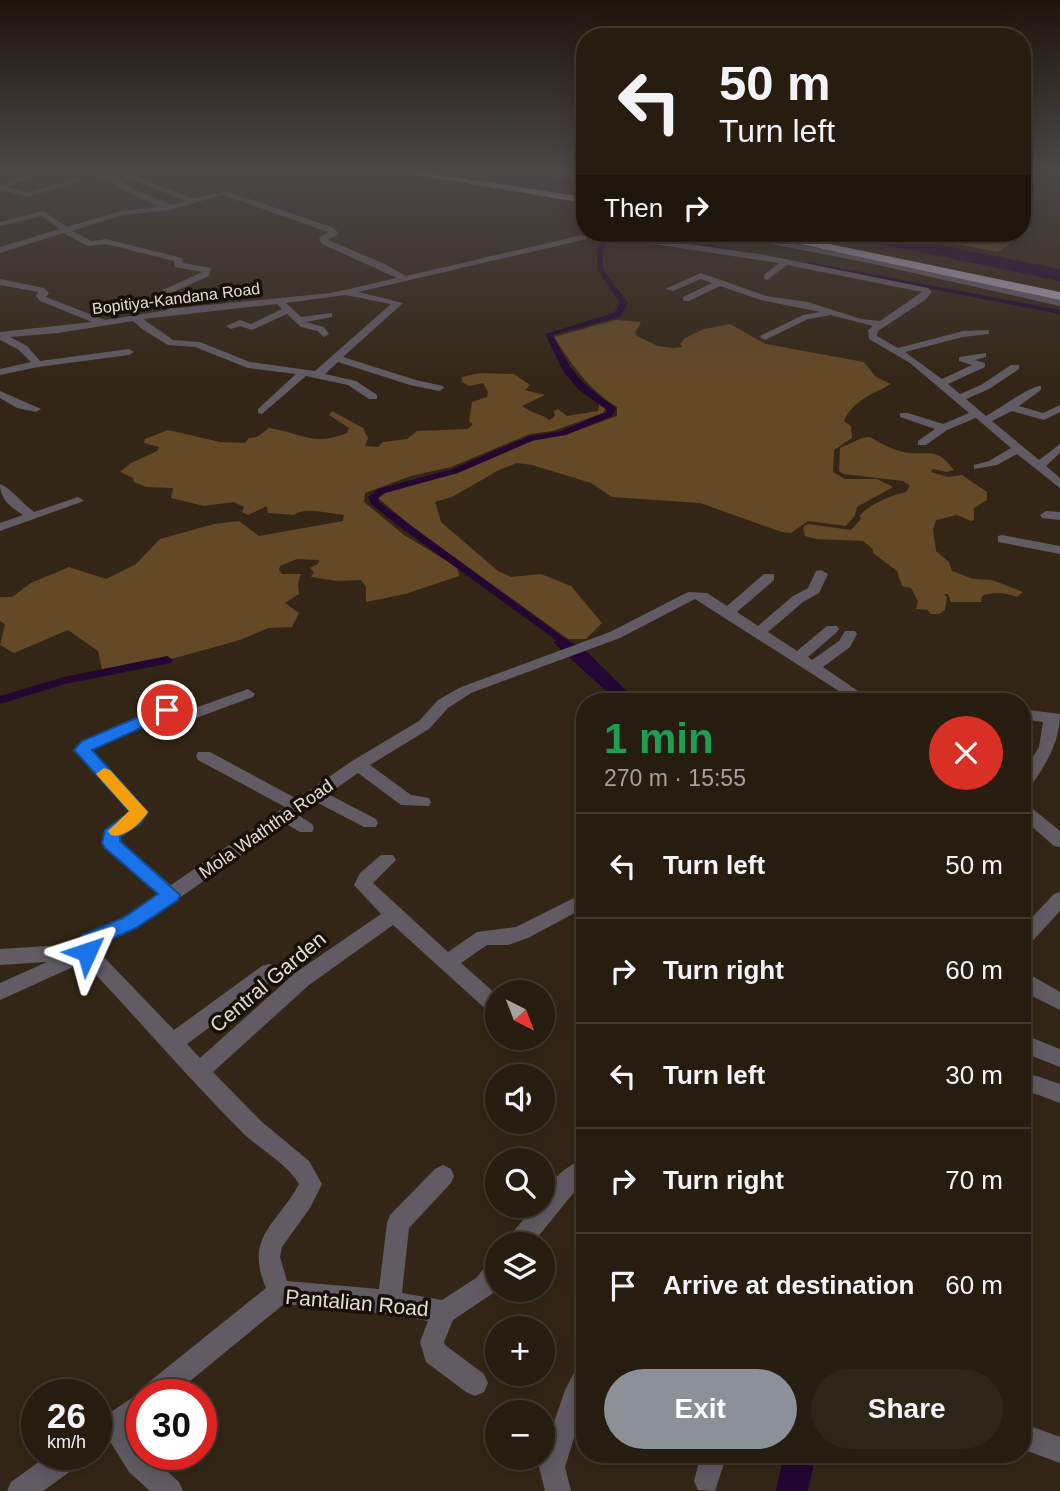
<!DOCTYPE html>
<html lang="en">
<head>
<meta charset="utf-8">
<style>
	:root { --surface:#261c10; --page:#2e2519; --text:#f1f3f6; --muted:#a4a19f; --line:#423a30; --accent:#8c9099 }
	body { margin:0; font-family:Helvetica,sans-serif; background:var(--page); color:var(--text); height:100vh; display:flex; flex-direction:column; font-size:26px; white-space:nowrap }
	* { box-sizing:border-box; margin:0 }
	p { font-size:23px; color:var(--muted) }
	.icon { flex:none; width:38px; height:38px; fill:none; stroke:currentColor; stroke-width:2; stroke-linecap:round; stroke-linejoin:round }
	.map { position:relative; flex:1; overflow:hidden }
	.side { position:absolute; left:576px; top:693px; width:455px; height:770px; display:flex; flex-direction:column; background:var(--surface); border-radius:28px; box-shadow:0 4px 18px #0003,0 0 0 2px var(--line) }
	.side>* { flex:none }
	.top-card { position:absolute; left:576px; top:28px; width:455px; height:214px; border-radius:28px; box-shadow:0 4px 18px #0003,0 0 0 2px var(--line); background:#261c10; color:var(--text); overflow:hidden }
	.needle { width:46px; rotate:138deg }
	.tools { position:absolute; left:485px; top:980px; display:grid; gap:14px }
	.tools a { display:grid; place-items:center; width:70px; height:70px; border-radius:50%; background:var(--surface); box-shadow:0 4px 18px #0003,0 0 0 2px var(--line); font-size:35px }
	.speed { position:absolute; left:21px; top:1379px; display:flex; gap:14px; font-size:35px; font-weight:700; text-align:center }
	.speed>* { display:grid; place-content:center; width:91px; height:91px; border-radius:50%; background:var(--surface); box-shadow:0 4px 18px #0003,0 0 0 2px var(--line); line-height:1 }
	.speed small { font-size:18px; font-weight:400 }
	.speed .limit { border:10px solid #d22; background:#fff; color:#111 }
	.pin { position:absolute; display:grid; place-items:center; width:60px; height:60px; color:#fff; margin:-30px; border:4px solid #fff; border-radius:50%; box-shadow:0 2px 7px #0007 }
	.me { position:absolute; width:77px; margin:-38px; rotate:48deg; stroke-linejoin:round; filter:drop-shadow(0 0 5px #0008) }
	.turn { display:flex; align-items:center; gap:24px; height:147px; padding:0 28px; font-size:32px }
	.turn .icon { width:91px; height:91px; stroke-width:2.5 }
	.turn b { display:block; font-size:49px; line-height:60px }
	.then { display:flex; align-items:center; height:66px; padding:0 28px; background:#0003; gap:14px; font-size:26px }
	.round { display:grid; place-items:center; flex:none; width:74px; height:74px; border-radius:37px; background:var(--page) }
	.head { display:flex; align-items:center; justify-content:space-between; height:119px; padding:0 28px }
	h1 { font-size:42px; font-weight:800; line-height:52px; color:#1e9e55 }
	.cta { display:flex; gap:14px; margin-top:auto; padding:14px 28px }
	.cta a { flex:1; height:80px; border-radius:42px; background:var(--accent); color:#fff; font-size:28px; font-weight:800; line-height:80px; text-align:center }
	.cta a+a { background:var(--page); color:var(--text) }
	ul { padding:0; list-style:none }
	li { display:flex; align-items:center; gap:21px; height:105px; padding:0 28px; border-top:2px solid var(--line) }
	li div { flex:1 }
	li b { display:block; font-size:26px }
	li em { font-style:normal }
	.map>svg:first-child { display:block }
	.green { fill:#644926 }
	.water { fill:#230732 }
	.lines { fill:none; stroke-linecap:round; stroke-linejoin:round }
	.canal { fill:#230732; fill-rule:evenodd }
	.river { fill:#230732; fill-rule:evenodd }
	.minor { fill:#615c64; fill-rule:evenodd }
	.highway { fill:#aea2b7; fill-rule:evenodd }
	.route { fill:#1a73e8; stroke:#114b97; stroke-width:2 }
	.slow { fill:#f59e0b }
	.labels { text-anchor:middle; stroke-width:7; stroke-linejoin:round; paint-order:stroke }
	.far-street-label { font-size:16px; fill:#e4dcd2; stroke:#161009 }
	.street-label { font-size:18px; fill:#e4dcd2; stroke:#161009 }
	.near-street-label { font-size:21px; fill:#e4dcd2; stroke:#161009 }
</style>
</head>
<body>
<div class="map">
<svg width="1060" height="1491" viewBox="0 0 1060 1491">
	<rect width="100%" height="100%" fill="#332616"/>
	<g class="green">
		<path d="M1022 226 1034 228 998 252 896 233H1022Z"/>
		<path d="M616 320 641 322 635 333 637 336 658 346 673 348 683 347 680 344 685 338 704 329 730 324 766 344 864 362 876 377 891 384C873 394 852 401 844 421L851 426 852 438 834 450 833 472 845 479H877L893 487 857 507 855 515 846 526 808 521 791 533 782 532 700 503 612 497 591 483 532 465 517 463 499 470 452 497 435 502 441 522 498 571 511 577 541 574 571 586 602 623 586 639H568L415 529 378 498 386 493 453 474 532 441 565 435 617 416V407C589 390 572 365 554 337Z"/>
		<path d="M480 373 514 374 530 385 525 390 545 395 522 406C531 413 541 414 550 420L555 416 554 411 558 409 567 416 598 411 599 405 606 407 603 413 553 431 530 434 451 467 411 476 365 493 364 502 404 535 457 567 459 576 405 594 366 602V587L361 580 337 581 311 577 314 572 310 568 318 564 319 560 297 559 280 566 279 570 282 574H301L298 584 299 594 285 603 299 613 292 627 268 628 240 640 175 658 102 669 98 651 68 630 14 653 0 645 5 624 0 621V597H12L31 583 69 567 106 579 136 564 160 539 214 524 239 521 259 536 343 521 344 515C329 514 305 506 294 515L268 513 267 506 248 515 242 512 244 507 234 502 204 506 171 498 173 488 146 487 134 482 133 478 120 472 131 463 157 451 159 447 144 443 145 439 168 430 220 442 245 443 249 438 257 437 269 428C303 433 312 447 347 433L349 428 329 415 332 411 363 428 368 438 365 446 378 447 383 442 407 439 417 431 468 429 473 424 469 421 472 402 487 397 488 392 483 383 469 386 462 382V377Z"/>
		<path d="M870 437C881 444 896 451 908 453 932 455 936 447 954 470L947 472 933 469 931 472 948 477 962 475 987 492V500L974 508V520L971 521 957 515 936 520 933 530 936 551 949 562 952 571 973 579 992 580 1023 592 1017 597C1005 593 994 591 982 596L981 602H951L948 594H944L947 597 945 610 939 614H931L928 610 916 609 918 601 911 588 902 586 897 571 873 553V549L863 541 816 539 805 536 803 527 808 524 851 530 861 519 859 516C872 503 889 496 906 492L910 486 903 481 844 474 839 471 840 448 862 438Z"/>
	</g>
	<g class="water">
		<path d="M466 170H525L584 183V190Z"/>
		<path d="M828 233H880L1060 269V281Z"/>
	</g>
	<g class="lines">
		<g class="canal">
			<path d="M622 233H635L709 245 724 233H731L715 246 757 254 754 256Z"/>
			<path d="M610 237 615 238 603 248V269L628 303 620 317 553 335C573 375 579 382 615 407L616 409 612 416 566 435 534 440 458 473 384 493 378 498 379 502 567 640 569 642 563 645 404 530 372 505 368 497 378 489 452 469 529 436 561 431 606 412 607 410 579 390 563 371 545 334 614 313 620 303 597 269V247Z"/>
			<path d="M809 262 1060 310V314L807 265V263Z"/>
			<path d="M167 656 173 660 171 663 65 684 0 704V696L64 677Z"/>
		</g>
		<g class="river">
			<path d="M563 637 586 651 638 702H618L557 646 554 642Z"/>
			<path d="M784 1454H816L808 1491H776Z"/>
		</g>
		<g class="minor">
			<path d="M38 170H48L7 187 27 193 78 178 82 180 27 197 0 190V185Z"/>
			<path d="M579 170H584V172H580Z"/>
			<path d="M106 174H112L128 186 171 205 186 201 129 178V174L194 199 226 191 334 228 339 234 328 240 383 263 406 276 591 233H614L765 255 928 288 932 292 925 300 878 331 877 336 898 348 963 331 989 330V334L963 337 905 352 942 379 972 365 959 361V357L986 353V357L975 360 985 363V367L948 384 960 394 981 385 1011 365H1019V369L989 389 966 399 986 416C998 410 1031 385 1041 386V390L1019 406 1043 413 1060 405V412L1044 420 1012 411 992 421 1039 460 1060 444V453L1046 466 1060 478V488L1017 454 997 465 974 469V465L989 461 1011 448 976 418 947 430 926 445H918V441L935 429 900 417V413H908L943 424 969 413 910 363 869 339 868 330 873 326 831 315 808 319 765 340 760 337 762 335 803 315 820 312 761 300 720 286 689 301H683V297L712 283 701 279 673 291 665 289 701 273 766 296 808 302 861 319 880 321 922 292 787 265 767 280 764 279V275L779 263 600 236 358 292 403 303 343 357 416 380 443 386 444 388 439 391 410 385 338 362 325 374 356 381 377 395V399H369L348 385 306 376 262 414 258 413V409L296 374 248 368 195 347 168 345 142 329 133 321 58 333 10 337 27 346 40 361 129 349 134 352 129 355 38 367 0 375V369L31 362 19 350 0 340V332L92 322 40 301 36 296 38 292 0 285V279L44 288 49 293 46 297 105 320 168 310 152 299V295L202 272 175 267 174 261 106 244 88 246 63 233 0 253V247L60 229 42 216 0 226V222L43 211 67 227 121 211 160 207 122 190 108 179 99 181 95 179ZM223 195 328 232 319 238 322 244 397 278 331 293 178 308 162 297 209 276 211 268 183 263 182 258 106 239 92 241 72 231 122 215 170 210ZM345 295 391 304 315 371 250 362 200 342 173 340 143 319 277 304 282 309 251 324 240 320 226 326 231 329 240 326 252 330 287 314 301 327 317 331 324 337 329 334 324 327 306 322 332 317V313L301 317 286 303Z"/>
			<path d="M732 233 869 257 1060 300V306L869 263 735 237 731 235Z"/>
			<path d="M0 391 41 409 36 412 17 408 0 398Z"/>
			<path d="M0 484C12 489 22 503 34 512L78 497 84 501 0 531V523L23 515C11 507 0 500 0 484Z"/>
			<path d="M1046 511 1060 512V520L1042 518 1040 515Z"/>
			<path d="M1002 535 1060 546V554L998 542V536Z"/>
			<path d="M821 570 828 574 819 593 803 602 768 632 797 651 827 626H837L839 629 837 632 808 657 812 660 839 641 845 631H855L857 634 850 647 823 667 874 702H856L695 599 620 638 471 693 448 708 429 729 370 765 411 795 429 798 431 802 429 806 401 805 358 773 328 794 376 819 378 823 376 827H364L316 802 298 815 312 824 314 828 312 832H300L286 824 136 928 98 944 97 950 174 1030 262 966 269 964 276 966 279 972 276 978 187 1044 200 1058 295 973 381 914 354 885 360 873 381 855H393L396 860 373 883 448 952 477 932 516 927 584 893V908L528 938 508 945H487L461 963 497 995V1015L490 1013 393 925 309 985 213 1072 261 1121 309 1161 322 1184 310 1208 282 1247 280 1257 287 1281 379 1289 387 1223 390 1215 435 1169 443 1165 451 1169 454 1176 451 1183 409 1228 402 1293 442 1300 476 1278 489 1262 497 1258V1289L492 1294 453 1320 444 1342 445 1345 484 1374 488 1383 484 1392 475 1396 466 1392 426 1362 420 1342 428 1321 387 1314 284 1304 173 1395H142V1420L131 1428 142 1445V1454H148L179 1482 183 1491H150L129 1472 111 1443 96 1451V1422L142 1391 144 1386 266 1288C244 1236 277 1225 299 1184 286 1163 262 1151 244 1134 188 1078 138 1019 84 962L0 1000V983L47 962 0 965V949L79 944 82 935 124 918 158 894 102 843 105 830 130 812 77 754 75 750 81 741 162 706 195 708 248 689 255 694 253 697 196 718 169 715 92 750 148 812 141 822 120 837V841L171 885 285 807 198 760 196 756 198 752H210L297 799 352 761 419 721 438 700 461 687 610 632 688 592 707 593 727 606 764 574H774V580L737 612 758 626 793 596 808 588 816 571Z"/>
			<path d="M1022 709 1060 714C1060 741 1046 766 1028 789L1022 791V774L1039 747 1043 722 1022 719Z"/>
			<path d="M1022 803 1028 805 1060 831V847L1054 846 1022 818Z"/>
			<path d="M1060 892V911L1029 945 1022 947V928L1054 894Z"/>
			<path d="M1022 970 1060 992V1010L1022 991Z"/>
			<path d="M1022 1034 1060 1049V1067L1022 1052Z"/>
			<path d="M1022 1074 1037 1076 1060 1084V1103L1036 1094 1022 1092Z"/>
			<path d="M1022 1119 1030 1122 1033 1129V1179L1030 1186 1022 1190Z"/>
			<path d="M584 1160V1180L532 1244H507L510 1236 534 1206H542C542 1186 566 1164 584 1160Z"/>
			<path d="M584 1367V1406L565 1467 571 1491H545L539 1467 565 1390 575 1371Z"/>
			<path d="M1022 1423 1060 1437V1463L1022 1449Z"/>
			<path d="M50 1454H86L82 1463 43 1491H7L11 1482Z"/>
			<path d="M701 1454H727L715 1491 698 1490 694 1481Z"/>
		</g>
		<g class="highway">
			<path d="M387 170H411L584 197V203Z"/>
			<path d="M758 233H777L1060 292V300L763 236Z"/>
		</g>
	</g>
	<linearGradient id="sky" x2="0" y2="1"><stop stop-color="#1c150c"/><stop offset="0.45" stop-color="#4a4747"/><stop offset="1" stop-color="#4a4747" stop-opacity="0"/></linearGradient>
	<rect width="1060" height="379" fill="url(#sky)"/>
	<path class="route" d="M167 705 172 706 175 710 172 714 92 750 148 812 141 823 120 837V841L180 895 178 900 136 928 98 945 94 957 87 959 81 957 78 952 82 935 123 918 158 894 105 848 102 843 105 830 130 812 74 750 82 741Z"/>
	<path class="slow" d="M104 768 110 770 148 812C141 823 124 839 111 835L108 831 129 811 96 774Z"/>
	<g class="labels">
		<g class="far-street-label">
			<text transform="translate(176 298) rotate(-7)" y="6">Bopitiya-Kandana Road</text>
		</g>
		<g class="street-label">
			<text transform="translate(266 829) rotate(-35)" y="6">Mola Waththa Road</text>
		</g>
		<g class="near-street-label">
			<text transform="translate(268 982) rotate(-40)" y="7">Central Garden</text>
			<text transform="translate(357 1303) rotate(5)" y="7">Pantalian Road</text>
		</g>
	</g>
</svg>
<div class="tools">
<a><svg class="needle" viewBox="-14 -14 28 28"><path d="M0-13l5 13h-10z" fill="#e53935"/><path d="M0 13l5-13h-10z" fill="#a4a19f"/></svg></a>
<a><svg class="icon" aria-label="sound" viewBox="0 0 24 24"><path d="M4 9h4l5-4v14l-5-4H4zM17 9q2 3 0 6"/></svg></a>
<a><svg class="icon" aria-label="search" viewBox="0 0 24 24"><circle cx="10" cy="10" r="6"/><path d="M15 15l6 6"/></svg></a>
<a><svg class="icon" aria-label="layers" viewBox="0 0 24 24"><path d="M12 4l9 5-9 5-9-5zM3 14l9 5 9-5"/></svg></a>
<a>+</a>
<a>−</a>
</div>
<div class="speed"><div>26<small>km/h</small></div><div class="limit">30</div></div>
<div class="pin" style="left:167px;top:710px;background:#d93025"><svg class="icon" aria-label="arrive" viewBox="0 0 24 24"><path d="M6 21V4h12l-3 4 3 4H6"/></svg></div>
<svg class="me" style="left:87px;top:952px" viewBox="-20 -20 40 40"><path d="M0-17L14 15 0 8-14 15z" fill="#1a73e8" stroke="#fff" stroke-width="4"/></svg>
<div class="top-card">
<div class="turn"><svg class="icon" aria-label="left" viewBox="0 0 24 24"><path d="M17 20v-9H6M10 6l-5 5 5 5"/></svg><div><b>50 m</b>Turn left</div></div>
<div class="then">Then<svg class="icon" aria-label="right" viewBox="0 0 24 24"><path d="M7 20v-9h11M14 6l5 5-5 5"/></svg></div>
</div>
<section class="side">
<div class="head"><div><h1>1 min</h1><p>270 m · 15:55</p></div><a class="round" style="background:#d93025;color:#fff"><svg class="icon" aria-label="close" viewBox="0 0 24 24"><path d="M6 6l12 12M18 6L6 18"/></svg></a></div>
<ul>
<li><svg class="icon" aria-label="left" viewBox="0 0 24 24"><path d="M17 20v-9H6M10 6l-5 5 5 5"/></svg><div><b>Turn left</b></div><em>50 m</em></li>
<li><svg class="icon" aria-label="right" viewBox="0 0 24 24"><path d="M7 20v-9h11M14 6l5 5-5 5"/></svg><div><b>Turn right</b></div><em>60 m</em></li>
<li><svg class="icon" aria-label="left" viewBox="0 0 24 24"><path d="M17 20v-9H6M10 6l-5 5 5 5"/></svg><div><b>Turn left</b></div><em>30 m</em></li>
<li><svg class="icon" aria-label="right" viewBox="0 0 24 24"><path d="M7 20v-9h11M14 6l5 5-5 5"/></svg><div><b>Turn right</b></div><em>70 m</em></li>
<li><svg class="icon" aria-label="arrive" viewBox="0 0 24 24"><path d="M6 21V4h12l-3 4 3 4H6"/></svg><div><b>Arrive at destination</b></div><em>60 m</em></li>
</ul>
<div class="cta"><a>Exit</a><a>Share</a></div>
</section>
</div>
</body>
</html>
